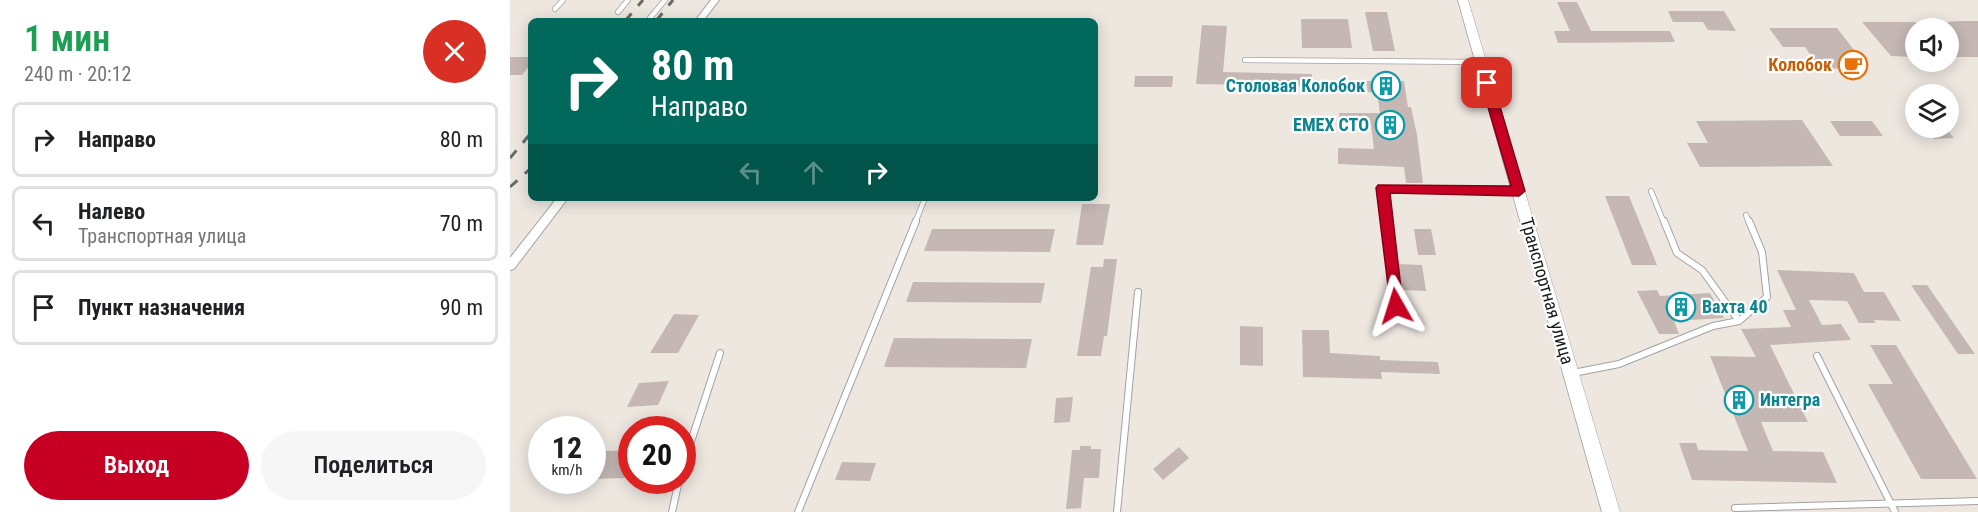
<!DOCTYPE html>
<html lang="ru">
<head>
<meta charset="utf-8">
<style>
	:root { --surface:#fff; --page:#f6f6f6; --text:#202124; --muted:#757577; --line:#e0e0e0; --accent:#c70023 }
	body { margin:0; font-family:"Roboto Condensed",sans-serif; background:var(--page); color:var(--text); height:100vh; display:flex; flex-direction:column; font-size:22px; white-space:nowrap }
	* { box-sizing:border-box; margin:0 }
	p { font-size:20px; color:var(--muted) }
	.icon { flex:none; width:33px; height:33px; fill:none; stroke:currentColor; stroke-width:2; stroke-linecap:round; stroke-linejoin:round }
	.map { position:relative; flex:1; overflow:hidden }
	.sheet { display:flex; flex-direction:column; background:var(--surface); width:510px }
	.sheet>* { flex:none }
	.banner { position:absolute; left:18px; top:18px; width:570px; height:183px; border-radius:9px; box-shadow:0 3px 15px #0003; background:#00695c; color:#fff; overflow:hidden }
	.tools { position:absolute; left:1395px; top:18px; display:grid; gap:12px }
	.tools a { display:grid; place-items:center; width:54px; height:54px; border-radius:50%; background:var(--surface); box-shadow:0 3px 15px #0003; font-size:30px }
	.speed { position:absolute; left:18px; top:416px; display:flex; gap:12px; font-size:30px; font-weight:700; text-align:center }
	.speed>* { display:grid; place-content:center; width:78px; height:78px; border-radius:50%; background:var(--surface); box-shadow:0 3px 15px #0003; line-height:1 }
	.speed small { font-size:15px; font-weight:400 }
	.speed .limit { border:9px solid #d22; background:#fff; color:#111 }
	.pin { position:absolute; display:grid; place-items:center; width:51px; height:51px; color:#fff; margin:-26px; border-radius:12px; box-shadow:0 3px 9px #0006 }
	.me { position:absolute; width:66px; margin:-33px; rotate:354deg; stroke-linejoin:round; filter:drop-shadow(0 0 4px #0008) }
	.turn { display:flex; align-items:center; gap:21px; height:126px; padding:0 24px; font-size:27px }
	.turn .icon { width:78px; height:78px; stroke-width:2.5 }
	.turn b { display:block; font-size:42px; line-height:51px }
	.lanes { display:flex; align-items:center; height:57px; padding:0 24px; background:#0003; justify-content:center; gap:30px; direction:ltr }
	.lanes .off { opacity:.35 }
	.round { display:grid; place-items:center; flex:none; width:63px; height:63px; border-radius:32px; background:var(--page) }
	.head { display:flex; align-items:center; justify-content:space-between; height:102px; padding:0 24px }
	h1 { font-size:36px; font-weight:600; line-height:45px; color:#1e9e55 }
	.primary-button { display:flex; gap:12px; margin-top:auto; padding:12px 24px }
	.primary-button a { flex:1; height:69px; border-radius:36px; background:var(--accent); color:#fff; font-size:24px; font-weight:600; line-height:69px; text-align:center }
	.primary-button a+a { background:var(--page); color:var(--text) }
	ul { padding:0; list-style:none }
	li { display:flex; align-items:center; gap:18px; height:75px; margin:0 12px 9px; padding:0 12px; border:3px solid var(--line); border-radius:9px }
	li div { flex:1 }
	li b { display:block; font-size:22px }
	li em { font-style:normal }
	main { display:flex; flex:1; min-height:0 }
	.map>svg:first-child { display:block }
	.building { fill:#c5b8b4 }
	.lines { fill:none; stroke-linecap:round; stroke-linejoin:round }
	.service-far1-casing { stroke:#a2a2a2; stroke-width:6 }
	.service-casing { stroke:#a2a2a2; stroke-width:8 }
	.minor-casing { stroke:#a2a2a2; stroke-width:2 }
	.tertiary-casing { stroke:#a2a2a2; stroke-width:1 }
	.service-far1 { stroke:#fff; stroke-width:4.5 }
	.service { stroke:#fff; stroke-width:6 }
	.minor { fill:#fff; fill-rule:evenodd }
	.tertiary { fill:#fff; fill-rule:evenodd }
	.rail { stroke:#696969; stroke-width:3; stroke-dasharray:10 10; stroke-linecap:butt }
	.route { fill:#c70023; stroke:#810017; stroke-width:1.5 }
	.labels { text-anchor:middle; stroke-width:4.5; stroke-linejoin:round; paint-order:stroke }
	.food-label { font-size:18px; font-weight:bold; fill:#c56008; stroke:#fff; text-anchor:end }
	.culture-label { font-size:18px; font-weight:bold; fill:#0d838f; stroke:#fff; text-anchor:end }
	.street-label { font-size:18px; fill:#1b1b1b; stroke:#fff }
</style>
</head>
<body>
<main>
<section class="sheet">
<div class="head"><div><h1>1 мин</h1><p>240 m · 20:12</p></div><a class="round" style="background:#d93025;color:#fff"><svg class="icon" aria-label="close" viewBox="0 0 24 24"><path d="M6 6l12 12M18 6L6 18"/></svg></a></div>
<ul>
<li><svg class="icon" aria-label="right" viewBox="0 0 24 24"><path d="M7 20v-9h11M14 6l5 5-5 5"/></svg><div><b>Направо</b></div><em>80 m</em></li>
<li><svg class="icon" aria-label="left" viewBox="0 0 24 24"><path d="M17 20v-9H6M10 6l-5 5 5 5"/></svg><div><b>Налево</b><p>Транспортная улица</p></div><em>70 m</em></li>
<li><svg class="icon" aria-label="arrive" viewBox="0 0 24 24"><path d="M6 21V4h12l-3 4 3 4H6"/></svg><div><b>Пункт назначения</b></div><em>90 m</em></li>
</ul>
<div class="primary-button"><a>Выход</a><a>Поделиться</a></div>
</section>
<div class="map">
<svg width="1468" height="512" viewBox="0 0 1468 512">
	<rect width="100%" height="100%" fill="#ede7e0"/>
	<g class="building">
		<path d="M1047 2H1067L1081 31H1160L1165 42 1048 43 1044 31H1060Z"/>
		<path d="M1158 11H1214L1226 31 1198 30 1193 22H1163Z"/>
		<path d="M855 12H877L885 51H863Z"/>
		<path d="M791 19H838L842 48H792Z"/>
		<path d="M1448 21H1468V57H1438V22Z"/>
		<path d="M1352 22H1406V57L1381 56Z"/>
		<path d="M692 25 717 26 713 72 802 74V86L686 84Z"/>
		<path d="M1259 28H1327L1358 68 1310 69 1295 47H1273Z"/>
		<path d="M0 57H21V64L12 75H0Z"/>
		<path d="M625 76H663L662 87H624Z"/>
		<path d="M856 81H894L898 107H901L907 135 913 183H896L894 167 828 164V148L864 149 861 125 830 127 829 113H870L867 92H858Z"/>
		<path d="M1292 120 1323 166 1190 167 1177 143H1198L1186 121Z"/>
		<path d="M1320 121H1362L1373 136H1330Z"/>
		<path d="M1414 128H1435L1444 138 1424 139Z"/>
		<path d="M1095 196H1119L1147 265H1122Z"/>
		<path d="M572 204H600L593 245H566Z"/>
		<path d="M422 229H545L540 252 414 251Z"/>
		<path d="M904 229H921L926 255H908Z"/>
		<path d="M594 259H607L597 336H594L591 356H567L581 267H593Z"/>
		<path d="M887 264 912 265 916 291 890 290Z"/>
		<path d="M1267 270 1344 273 1354 292H1374L1391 321 1364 320 1366 323H1349L1337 301 1299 300 1312 325 1331 324 1341 340 1260 345 1298 422H1251L1263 451 1313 452 1327 483 1182 480 1169 443H1186L1188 450 1238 451 1200 356 1246 357 1231 329 1281 327 1273 310H1286Z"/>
		<path d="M403 282 535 283 531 303 396 302Z"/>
		<path d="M1401 285H1417L1465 354H1448Z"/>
		<path d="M1147 290 1150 296 1200 293 1214 318 1164 321 1169 334H1149L1127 291Z"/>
		<path d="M164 314 189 315 168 353H140Z"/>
		<path d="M730 326 753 327V366L730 365Z"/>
		<path d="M792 330H819L820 353 870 356V360L928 362 930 374 871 372 872 379 793 377Z"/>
		<path d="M384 338 522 339 516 368 374 367Z"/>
		<path d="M1360 345H1386L1467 479H1411L1358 384H1383Z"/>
		<path d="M159 381 148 405 117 407 129 383Z"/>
		<path d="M563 397 560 422 544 423 546 398Z"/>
		<path d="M570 446H581V449H591L589 478H574L571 508 556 509 562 450H570Z"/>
		<path d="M669 447 679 458 653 480 643 469Z"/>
		<path d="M122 450V463L114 478 82 479 96 451Z"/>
		<path d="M332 462 366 463 360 481 325 480Z"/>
	</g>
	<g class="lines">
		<g class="service-far1-casing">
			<g id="service-far1">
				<path d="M45 9 53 0"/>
				<path d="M108 12 118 0"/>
				<path d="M140 18 155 0"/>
				<path d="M735 60 971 62"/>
				<path d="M1141 191 1154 223"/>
				<path d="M1236 215 1239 223"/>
				<path d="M405 223 415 198"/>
				<path d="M877 223 873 188 1007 191"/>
			</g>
		</g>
		<g class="service-casing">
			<g id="service">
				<path d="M877 221 886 306"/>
				<path d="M1154 221 1167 253 1192 270 1229 321"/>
				<path d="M1307 356 1385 512"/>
				<path d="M1063 373 1109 364 1203 326 1229 321 1257 297 1252 252 1239 221"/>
				<path d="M172 469 210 353"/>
				<path d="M1225 508 1468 501"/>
				<path d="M162 512 169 480"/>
				<path d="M288 512 406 221"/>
				<path d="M607 512 628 292"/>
			</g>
		</g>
		<g class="minor-casing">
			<g id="minor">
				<path d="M201 0H209L193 21H185Z"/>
				<path d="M47 198H58L4 269 0 270V258Z"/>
			</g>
		</g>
		<g class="tertiary-casing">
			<path id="tertiary" d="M948 0H958L1110 512H1092Z"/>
		</g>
		<use href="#service-far1" class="service-far1"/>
		<use href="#service" class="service"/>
		<use href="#minor" class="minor"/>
		<use href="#tertiary" class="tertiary"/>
		<g class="rail">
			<path d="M115 21 133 0"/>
			<path d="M146 21 163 0"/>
			<path d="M0 158 21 133"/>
			<path d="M0 187 21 168"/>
		</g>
	</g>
	<path class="route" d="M977 80 983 83 1015 191 1009 196 880 193 893 306 891 310H881L866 188 868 185 1001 186 971 83Z"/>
	<defs>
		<g id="cafe-ring" transform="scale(1.5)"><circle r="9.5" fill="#fff" stroke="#e8710a" stroke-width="1.5"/><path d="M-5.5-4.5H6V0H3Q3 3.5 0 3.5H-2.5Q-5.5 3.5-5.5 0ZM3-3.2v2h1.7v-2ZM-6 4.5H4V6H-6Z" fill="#e8710a"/></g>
		<g id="building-ring" transform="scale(1.5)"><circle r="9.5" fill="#fff" stroke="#0f9aa8" stroke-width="1.5"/><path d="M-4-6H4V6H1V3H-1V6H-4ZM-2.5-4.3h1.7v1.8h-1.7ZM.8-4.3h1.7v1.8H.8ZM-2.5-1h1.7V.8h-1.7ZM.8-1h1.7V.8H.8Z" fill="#0f9aa8"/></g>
	</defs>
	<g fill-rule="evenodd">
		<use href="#cafe-ring" x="1343" y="65"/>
		<use href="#building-ring" x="876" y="86"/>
		<use href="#building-ring" x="880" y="125"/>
		<use href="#building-ring" x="1171" y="307"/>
		<use href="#building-ring" x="1229" y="400"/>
	</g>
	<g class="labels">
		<g class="food-label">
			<text x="1322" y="71">Колобок</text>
		</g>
		<g class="culture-label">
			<text x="855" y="92">Столовая Колобок</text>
			<text x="859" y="131">EMEX СТО</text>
			<text x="1192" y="313" text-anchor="start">Вахта 40</text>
			<text x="1250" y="406" text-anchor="start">Интегра</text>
		</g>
		<g class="street-label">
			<text transform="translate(1037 291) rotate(74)" y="6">Транспортная улица</text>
		</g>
	</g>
</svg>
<div class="tools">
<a><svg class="icon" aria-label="sound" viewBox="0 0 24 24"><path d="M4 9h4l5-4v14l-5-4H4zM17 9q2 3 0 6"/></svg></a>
<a><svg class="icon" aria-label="layers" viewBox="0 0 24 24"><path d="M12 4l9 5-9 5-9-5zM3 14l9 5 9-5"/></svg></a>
</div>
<div class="speed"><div>12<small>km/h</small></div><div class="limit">20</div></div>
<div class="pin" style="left:977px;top:83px;background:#d93025"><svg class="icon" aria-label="arrive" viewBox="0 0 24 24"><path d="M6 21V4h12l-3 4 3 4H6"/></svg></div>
<svg class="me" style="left:886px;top:306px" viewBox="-20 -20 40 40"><path d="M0-17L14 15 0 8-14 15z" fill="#c70023" stroke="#fff" stroke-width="4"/></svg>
<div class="banner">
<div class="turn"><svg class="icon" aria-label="right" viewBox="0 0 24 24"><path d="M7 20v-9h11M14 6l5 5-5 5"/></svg><div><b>80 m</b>Направо</div></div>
<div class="lanes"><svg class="icon off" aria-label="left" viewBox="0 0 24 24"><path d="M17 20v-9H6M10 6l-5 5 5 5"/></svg><svg class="icon off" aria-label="ahead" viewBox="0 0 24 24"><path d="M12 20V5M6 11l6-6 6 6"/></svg><svg class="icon" aria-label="right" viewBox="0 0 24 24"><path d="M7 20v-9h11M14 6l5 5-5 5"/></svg></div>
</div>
</div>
</main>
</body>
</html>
